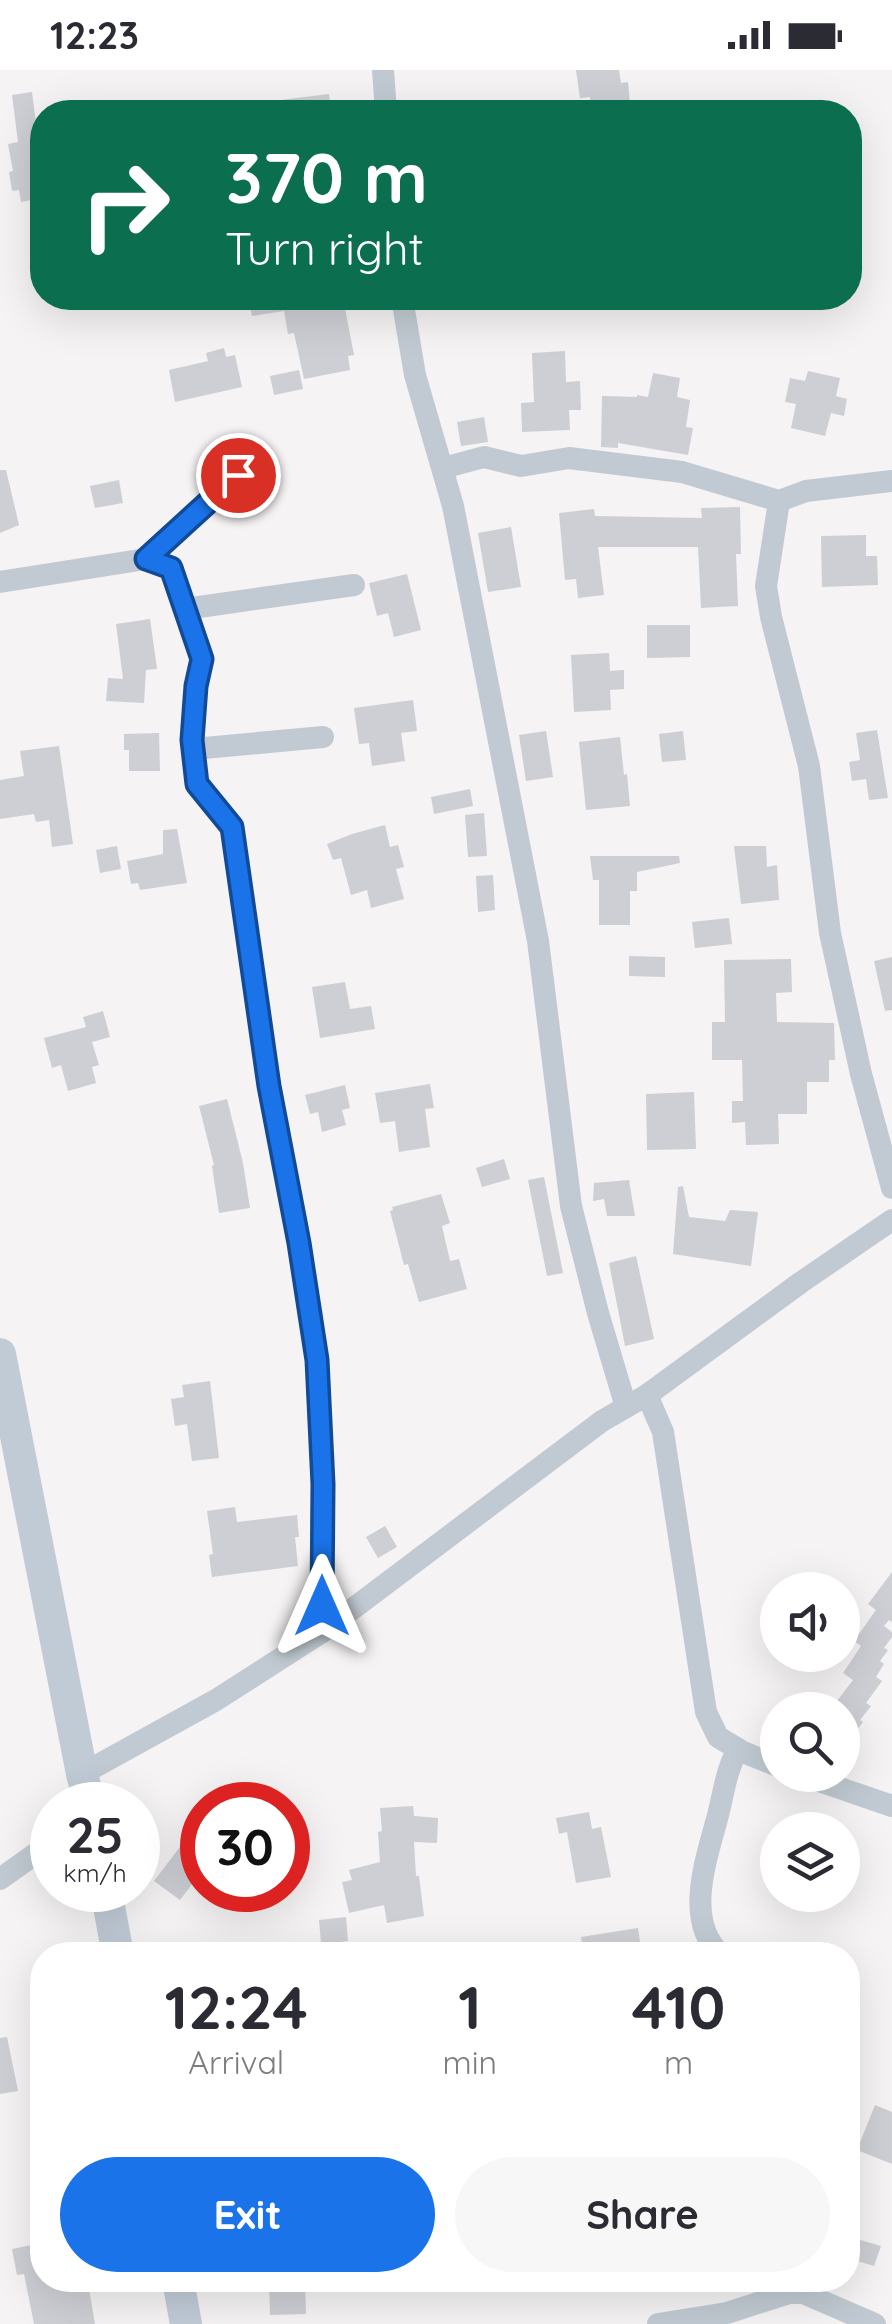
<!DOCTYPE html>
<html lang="en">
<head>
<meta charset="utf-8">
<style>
	:root { --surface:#fff; --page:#f7f7f7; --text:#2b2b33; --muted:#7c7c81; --accent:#1a73e8 }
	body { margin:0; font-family:Quicksand,sans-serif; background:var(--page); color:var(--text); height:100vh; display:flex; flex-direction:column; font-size:38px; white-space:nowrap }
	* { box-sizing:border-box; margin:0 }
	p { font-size:32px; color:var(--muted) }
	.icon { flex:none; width:55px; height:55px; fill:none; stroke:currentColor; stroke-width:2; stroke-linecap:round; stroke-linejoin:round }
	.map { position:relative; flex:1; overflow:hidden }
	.panel { position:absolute; left:30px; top:1872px; width:830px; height:350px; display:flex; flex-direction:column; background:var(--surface); border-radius:40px; box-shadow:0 10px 40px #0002 }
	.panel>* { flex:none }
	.top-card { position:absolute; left:30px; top:30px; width:832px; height:210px; border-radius:40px; box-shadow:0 10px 40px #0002; background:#0b6e4f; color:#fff; overflow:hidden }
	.fabs { position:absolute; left:760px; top:1502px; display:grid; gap:20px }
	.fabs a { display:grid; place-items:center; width:100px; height:100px; border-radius:50%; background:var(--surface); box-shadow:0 10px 40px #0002; font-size:50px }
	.speed { position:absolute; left:30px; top:1712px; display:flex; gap:20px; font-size:50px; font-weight:700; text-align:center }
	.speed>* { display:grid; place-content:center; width:130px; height:130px; border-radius:50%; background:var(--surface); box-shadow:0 10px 40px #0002; line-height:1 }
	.speed small { font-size:25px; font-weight:400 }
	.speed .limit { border:15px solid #d22; background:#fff; color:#111 }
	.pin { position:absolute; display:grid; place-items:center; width:85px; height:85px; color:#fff; margin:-42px; border:5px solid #fff; border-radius:50%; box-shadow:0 2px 10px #0007 }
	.me { position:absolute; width:110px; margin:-55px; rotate:0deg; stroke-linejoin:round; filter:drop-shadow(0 0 8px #0008) }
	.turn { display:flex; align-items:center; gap:35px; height:210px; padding:0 30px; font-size:45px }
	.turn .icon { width:130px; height:130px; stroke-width:2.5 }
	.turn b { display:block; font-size:70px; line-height:85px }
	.eta { display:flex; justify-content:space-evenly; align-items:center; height:170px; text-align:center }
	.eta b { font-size:60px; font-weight:800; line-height:70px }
	.action { display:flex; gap:20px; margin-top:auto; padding:20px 30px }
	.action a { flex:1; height:115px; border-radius:60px; background:var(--accent); color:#fff; font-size:40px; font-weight:800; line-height:115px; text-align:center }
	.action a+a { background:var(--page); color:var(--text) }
	.status { display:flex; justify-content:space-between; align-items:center; height:70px; padding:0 50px; background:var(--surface); direction:ltr }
	.status svg { height:28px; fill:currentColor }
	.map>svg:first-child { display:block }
	.building { fill:#cdcfd5 }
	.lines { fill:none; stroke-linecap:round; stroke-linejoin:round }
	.street { stroke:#c1cad2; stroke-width:22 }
	.secondary { stroke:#c1cbd6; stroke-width:32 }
	.route-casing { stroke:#114b97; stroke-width:25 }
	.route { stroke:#1a73e8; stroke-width:18 }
</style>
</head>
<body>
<div class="status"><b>12:23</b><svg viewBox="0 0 49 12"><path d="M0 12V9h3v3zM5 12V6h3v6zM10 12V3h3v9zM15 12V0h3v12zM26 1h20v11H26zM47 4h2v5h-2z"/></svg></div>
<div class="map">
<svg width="892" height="2254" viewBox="0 0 892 2254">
	<rect width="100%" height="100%" fill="#f5f3f3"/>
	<g class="building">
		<path d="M576 0H619L621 13 628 12 630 34 591 39 590 27 580 28Z"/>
		<path d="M32 22 38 69 42 68V128L21 132 19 120 12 121 9 102 13 101 8 74 18 72 12 25Z"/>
		<path d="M329 24 331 42H265L264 32Z"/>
		<path d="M271 228H343L354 285 348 286 350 300 304 309 294 263 288 264 284 241 252 246 249 232Z"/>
		<path d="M224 278 226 287 235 285 242 317 175 332 169 300 208 291 206 283Z"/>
		<path d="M565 281 566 312 580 311 581 340H569L570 360 522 362 521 333 534 332 532 283Z"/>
		<path d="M299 300 303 319 274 325 270 306Z"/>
		<path d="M808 301 840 308 836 326 847 329 844 346 831 343 825 366 791 358 796 334 785 332 790 308 805 311Z"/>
		<path d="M653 303 680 308 677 327 690 330 686 357 693 358 688 385 618 373V378L601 377 602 326 637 327V325L648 327Z"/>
		<path d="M484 347 488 372 461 376 457 352Z"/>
		<path d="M0 400H6L19 455 0 463Z"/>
		<path d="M119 410 123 433 95 438 90 416Z"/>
		<path d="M740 437 741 484H736L738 536 701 538 698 477H598L604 525 578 528 576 509 565 510 559 443 594 439 595 446 702 448 701 438Z"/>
		<path d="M511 457 521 517 488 522 478 463Z"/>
		<path d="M866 465V486H877L878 515 822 517 821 466Z"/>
		<path d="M407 504 421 560 394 567 388 543 377 546 369 513Z"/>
		<path d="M150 549 157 599 146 600 144 633 106 631 108 608 123 609 116 554Z"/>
		<path d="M647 555H690V587L647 588Z"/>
		<path d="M609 583 610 601 624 600V619L610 620 611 640 574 642 571 585Z"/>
		<path d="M413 630 417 661 401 663 405 691 372 696 369 673 359 674 354 638Z"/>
		<path d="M877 660 888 728 869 730 866 709 852 711 849 692 860 690 856 663Z"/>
		<path d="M546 661 553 707 526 711 519 665Z"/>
		<path d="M683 661 686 690 662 692 659 664Z"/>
		<path d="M159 663 160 701H129V680H124V664Z"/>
		<path d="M620 667 624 705 627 704 630 736 586 740 579 672Z"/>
		<path d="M59 676 73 774 52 777 49 750 36 752 34 744 0 749V710L24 706 20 681Z"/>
		<path d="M470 719 473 736 434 744 431 727Z"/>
		<path d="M484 743 487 786 468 787 465 745Z"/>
		<path d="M385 755 390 777 398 775 404 797 396 799 404 829 371 838 367 820 351 825 341 788 333 790 327 774 352 764Z"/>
		<path d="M177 759 187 813 140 820 138 813 131 814 127 791 163 784V760Z"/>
		<path d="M117 776 121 799 100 803 96 780Z"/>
		<path d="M734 776H766L767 797 777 795 779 830 741 834Z"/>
		<path d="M590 786H679L680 793 637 802V821H630V855H599V810H593Z"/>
		<path d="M493 805 495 840 478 842 476 806Z"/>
		<path d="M729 848 732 874 695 878 692 852Z"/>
		<path d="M629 886 665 887V907L629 906Z"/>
		<path d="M892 887V940L885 941 874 891Z"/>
		<path d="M791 889 792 922 776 923 777 952 834 953 835 990H829V1012H807V1044H778L779 1074 746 1075 745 1052 732 1053V1031H743L742 990H712V952H725L724 890Z"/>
		<path d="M345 912 350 939 371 936 375 959 320 968 312 917Z"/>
		<path d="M103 941 110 967 92 972 99 995 92 997 96 1013 68 1021 61 995 52 998 44 968 86 957 83 947Z"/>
		<path d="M430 1014 434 1038 425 1039 430 1077 399 1082 395 1051 380 1053 375 1023Z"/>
		<path d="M345 1015 350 1038 342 1040 346 1055 322 1062 318 1042 310 1044 305 1025Z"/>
		<path d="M694 1022 696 1079 647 1080 646 1024Z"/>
		<path d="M227 1029 243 1093 250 1138 219 1143 212 1096 214 1095 199 1036Z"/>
		<path d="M504 1089 510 1109 482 1117 476 1098Z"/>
		<path d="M544 1107 563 1203 547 1206 528 1110Z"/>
		<path d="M629 1110 635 1146H607L604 1129 593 1131 594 1113Z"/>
		<path d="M683 1116 689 1147 725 1151 730 1140 758 1142 751 1196 673 1184 678 1117Z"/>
		<path d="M441 1124 450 1153 442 1156 450 1191 459 1189 467 1219 419 1232 408 1194 404 1195 390 1141 393 1140 392 1137Z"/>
		<path d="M636 1186 654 1269 625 1276 609 1193Z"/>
		<path d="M210 1311 219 1388 192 1391 187 1354 175 1356 171 1329 184 1327 182 1315Z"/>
		<path d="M235 1437 237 1452 297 1445 299 1467H295L298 1496 212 1507 209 1485 213 1484 207 1441Z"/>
		<path d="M385 1456 397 1477 378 1488 366 1467Z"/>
		<path d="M892 1502V1552L889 1550 884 1556 892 1562V1567L884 1578 888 1580 880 1591 884 1594 876 1607 882 1611 866 1633 871 1636 860 1650 863 1652 842 1680V1640H830L853 1610 843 1603 861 1576 854 1571 876 1540 868 1534Z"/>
		<path d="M413 1736 414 1746 438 1748 437 1773 414 1772 416 1806H419L424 1846 387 1853 384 1835 349 1843 342 1812 352 1810 349 1800 380 1792 378 1762 382 1761 380 1738Z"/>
		<path d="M589 1742 592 1759 601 1757 611 1807 576 1813 567 1762 559 1764 556 1748Z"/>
		<path d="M202 1748V1801L180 1830 154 1811Z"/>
		<path d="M346 1847 348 1871 340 1872 342 1885H322L319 1850Z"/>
		<path d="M638 1858 642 1885H583L581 1867Z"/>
		<path d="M7 1967 18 2021 0 2024V1968Z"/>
		<path d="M875 2035 892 2042V2094L857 2080Z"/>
		<path d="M857 2169 881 2176 874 2196 851 2189Z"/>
		<path d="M42 2173V2210H77L78 2214 88 2212 95 2254H34L24 2204 17 2205 12 2179Z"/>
		<path d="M269 2210H305L306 2244 270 2245Z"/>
	</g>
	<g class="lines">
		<g class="street">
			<path d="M383 0 386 42"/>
			<path d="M402 228 415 305 453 436 538 871 571 1136 598 1243 626 1337"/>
			<path d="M443 398 484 387 521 396 569 388 682 402 779 431 806 421 892 411"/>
			<path d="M779 431 766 516 771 547 809 696 830 863 861 1004 892 1118"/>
			<path d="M146 489 238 405"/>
			<path d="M0 512 146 489 171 498 202 589 196 616 193 670 197 714 232 757 269 1016 299 1173 317 1290 323 1414 322 1562"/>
			<path d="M185 539 354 515"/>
			<path d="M193 679 323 667"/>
			<path d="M647 1325 800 1213 892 1150"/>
			<path d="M82 1704 216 1630 322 1562 602 1351 647 1325 663 1362 706 1642 718 1667 743 1682 778 1696"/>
			<path d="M802 1705 892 1736"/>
			<path d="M0 1809 52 1772"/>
			<path d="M721 1885C683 1850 707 1788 718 1745 724 1722 726 1700 738 1679"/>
			<path d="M658 2254 727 2243 789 2223H803L875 2254"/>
		</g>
		<g class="secondary">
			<path d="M0 1284 82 1704 90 1735"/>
			<path d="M106 1820 118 1885"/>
			<path d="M178 2210 186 2254"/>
		</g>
	</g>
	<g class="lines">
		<g class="route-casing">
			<path id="route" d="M238 405 146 489 171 498 202 589 196 616 192 670 197 714 232 757 269 1016 299 1173 317 1290 323 1414 322 1536"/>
		</g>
		<use href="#route" class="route"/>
	</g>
</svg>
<div class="fabs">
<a><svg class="icon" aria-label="sound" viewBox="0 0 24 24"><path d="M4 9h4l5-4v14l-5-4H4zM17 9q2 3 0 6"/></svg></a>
<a><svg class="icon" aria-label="search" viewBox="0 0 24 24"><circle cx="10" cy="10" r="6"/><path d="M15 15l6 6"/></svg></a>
<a><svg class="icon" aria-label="layers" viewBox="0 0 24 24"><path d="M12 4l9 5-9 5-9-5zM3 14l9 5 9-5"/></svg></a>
</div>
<div class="speed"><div>25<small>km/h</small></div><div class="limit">30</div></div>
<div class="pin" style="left:238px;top:405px;background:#d93025"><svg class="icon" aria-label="arrive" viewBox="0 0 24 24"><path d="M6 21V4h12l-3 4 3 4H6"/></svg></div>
<svg class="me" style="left:322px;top:1536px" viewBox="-20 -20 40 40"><path d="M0-17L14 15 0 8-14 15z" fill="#1a73e8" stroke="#fff" stroke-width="4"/></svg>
<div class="top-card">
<div class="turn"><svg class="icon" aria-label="right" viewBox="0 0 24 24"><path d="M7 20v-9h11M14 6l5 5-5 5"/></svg><div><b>370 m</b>Turn right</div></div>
</div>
<section class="panel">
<div class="eta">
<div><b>12:24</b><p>Arrival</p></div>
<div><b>1</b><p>min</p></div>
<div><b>410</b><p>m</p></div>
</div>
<div class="action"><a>Exit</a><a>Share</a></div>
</section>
</div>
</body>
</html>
